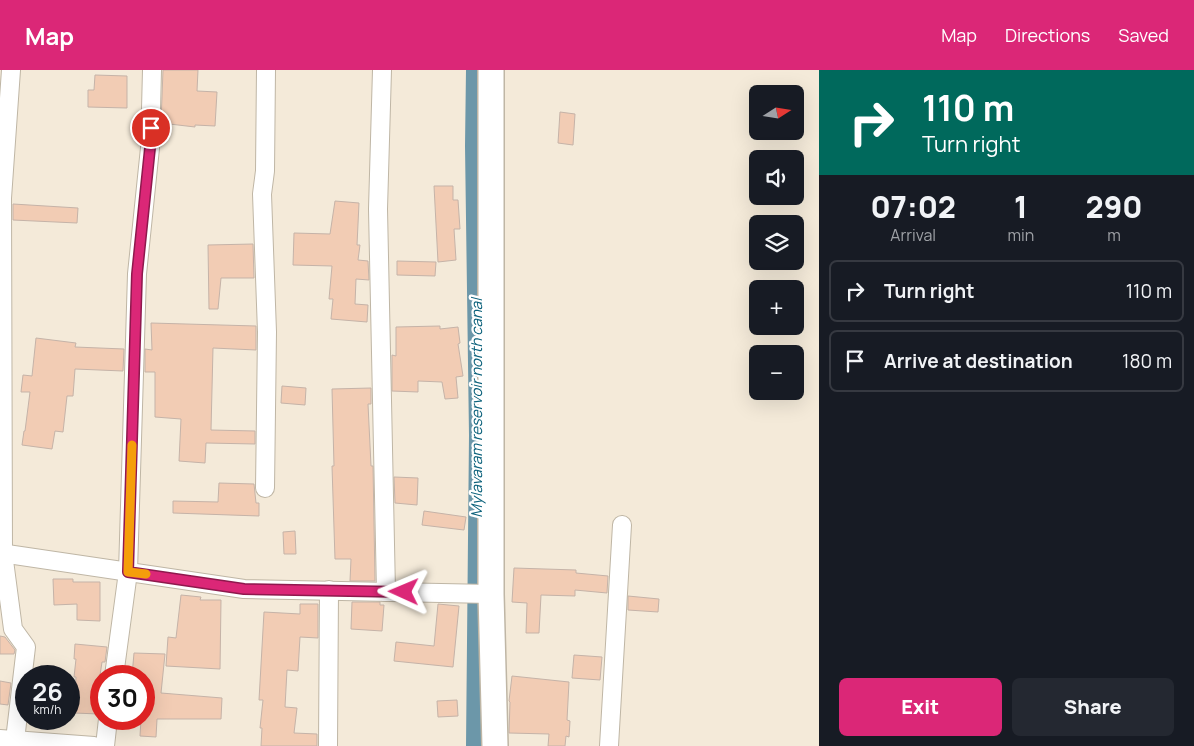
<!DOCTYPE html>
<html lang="en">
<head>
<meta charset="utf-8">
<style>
	:root { --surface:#171b24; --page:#242831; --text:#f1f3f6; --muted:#9ea1a6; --line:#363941; --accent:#db2777 }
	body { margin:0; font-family:Manrope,sans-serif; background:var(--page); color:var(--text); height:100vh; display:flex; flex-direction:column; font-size:19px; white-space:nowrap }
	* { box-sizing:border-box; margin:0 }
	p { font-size:16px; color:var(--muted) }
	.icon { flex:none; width:28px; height:28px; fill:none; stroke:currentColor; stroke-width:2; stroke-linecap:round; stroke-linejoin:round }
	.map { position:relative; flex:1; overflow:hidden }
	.sheet { display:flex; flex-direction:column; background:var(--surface); width:375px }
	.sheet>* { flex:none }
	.banner { background:#00695c; color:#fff; overflow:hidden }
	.needle { width:32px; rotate:78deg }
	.buttons { position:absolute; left:749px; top:15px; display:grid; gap:10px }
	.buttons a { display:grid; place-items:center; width:55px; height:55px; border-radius:8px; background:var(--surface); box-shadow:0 5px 20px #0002; font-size:25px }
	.speed { position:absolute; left:15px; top:595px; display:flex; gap:10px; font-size:25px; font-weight:700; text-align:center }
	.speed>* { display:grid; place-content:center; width:65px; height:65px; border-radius:50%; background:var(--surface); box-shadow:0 5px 20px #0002; line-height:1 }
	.speed small { font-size:12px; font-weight:400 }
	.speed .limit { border:8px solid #d22; background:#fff; color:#111 }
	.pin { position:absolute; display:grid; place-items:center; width:42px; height:42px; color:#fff; margin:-21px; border:2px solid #fff; border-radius:50%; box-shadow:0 1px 5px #0007 }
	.me { position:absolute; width:55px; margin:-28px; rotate:271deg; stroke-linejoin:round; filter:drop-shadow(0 0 4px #0008) }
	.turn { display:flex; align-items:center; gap:18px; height:105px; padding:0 20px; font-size:22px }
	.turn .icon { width:65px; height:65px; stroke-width:2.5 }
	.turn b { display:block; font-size:35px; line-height:42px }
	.eta { display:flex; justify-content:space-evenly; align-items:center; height:85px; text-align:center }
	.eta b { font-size:30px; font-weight:800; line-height:35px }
	.action { display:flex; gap:10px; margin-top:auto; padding:10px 20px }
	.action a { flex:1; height:58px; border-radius:8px; background:var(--accent); color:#fff; font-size:20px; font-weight:800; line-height:58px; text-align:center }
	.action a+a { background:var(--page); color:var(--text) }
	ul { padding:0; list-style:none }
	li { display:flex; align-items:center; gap:15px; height:62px; margin:0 10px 8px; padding:0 10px; border:2px solid var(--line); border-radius:8px }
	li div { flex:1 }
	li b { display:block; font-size:19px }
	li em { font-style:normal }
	header { display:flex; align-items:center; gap:30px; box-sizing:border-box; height:70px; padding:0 25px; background:var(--accent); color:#fff }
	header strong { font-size:24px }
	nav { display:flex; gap:28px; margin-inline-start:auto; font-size:18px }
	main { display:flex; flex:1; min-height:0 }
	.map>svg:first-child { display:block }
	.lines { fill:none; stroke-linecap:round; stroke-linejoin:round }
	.canal { stroke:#6c97a9; stroke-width:18 }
	.building { fill:#f2ccb4; stroke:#c5b3a8 }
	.minor-casing { stroke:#bfb6a5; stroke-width:20 }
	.secondary-casing { stroke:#bfb6a5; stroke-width:28 }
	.minor { stroke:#fff; stroke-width:18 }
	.secondary { stroke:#fff; stroke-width:25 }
	.route-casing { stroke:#8e194d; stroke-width:12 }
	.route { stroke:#db2777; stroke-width:9 }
	.slow { stroke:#f59e0b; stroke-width:9 }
	.labels { text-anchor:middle; stroke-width:4.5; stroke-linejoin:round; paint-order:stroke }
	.water-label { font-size:15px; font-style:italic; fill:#0b617b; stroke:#fff }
</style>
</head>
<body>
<header>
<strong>Map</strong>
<nav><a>Map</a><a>Directions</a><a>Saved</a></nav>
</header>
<main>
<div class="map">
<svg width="819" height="676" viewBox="0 0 819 676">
	<rect width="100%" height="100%" fill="#f4ead9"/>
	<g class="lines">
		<path class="canal" d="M475 0 474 76 478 365 475 676"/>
	</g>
	<g class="building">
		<path d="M163 0H198L197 21 217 22 215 56 195 55V57L161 53Z"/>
		<path d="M95 5 127 6V38L88 37V20H94Z"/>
		<path d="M560 42 575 44 573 75 558 73Z"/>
		<path d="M434 116H453V130H458L460 159H454L456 190 438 192Z"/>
		<path d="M335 131 359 133 357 175H360L358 190 368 191 369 210 356 209 355 234 368 235 367 252 331 249 333 229H329L332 196 293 195 294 163 330 164Z"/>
		<path d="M13 134 78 138 77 153 13 150Z"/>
		<path d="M253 174 254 208H221L218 239H209L208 175Z"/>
		<path d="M397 191 436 192 435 206 397 205Z"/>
		<path d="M151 253 256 256V280L213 278 211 360 255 361V374L206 373 205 393 179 391 181 349 155 347V302H145V279L152 280Z"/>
		<path d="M440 256V259L458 257 460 273 458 274 463 306 456 307 458 328 445 329 442 312 418 311V322L392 321V285L396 286V257Z"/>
		<path d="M36 268 76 273 75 277 124 279 123 301 75 299 73 326H67L63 362 55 361 52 379 22 375 24 361H25L30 322H21L23 305 32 306Z"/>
		<path d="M282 316 306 318 305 335 281 333Z"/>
		<path d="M371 318V334H368L371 396H373L375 511H350L351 489H335L332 396H334L332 319Z"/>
		<path d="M394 407 418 408 417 435 395 433Z"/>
		<path d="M219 413 254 414 256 433H259V446L173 443V431L218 432Z"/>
		<path d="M424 441 466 447 464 460 422 455Z"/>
		<path d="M295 461 296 484H284L283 462Z"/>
		<path d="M514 498 576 500V503L608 506 607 523 575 520V526L541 525 539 563H526L527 533 512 532Z"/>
		<path d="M53 509H73V512H100V551L77 550V534L54 535Z"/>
		<path d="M181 525 201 527 200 530H221L220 599 166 596 168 567 176 568Z"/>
		<path d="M628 526 659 529 658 542 628 540Z"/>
		<path d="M352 532H380V535H384L382 561 351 559Z"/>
		<path d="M300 534H318V568L300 567 298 601 287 600 285 637 297 638 294 663 317 664V676H261L262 658H260L263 630H259L264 542 300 544Z"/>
		<path d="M438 534 459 536 453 597 394 591 396 572 434 576Z"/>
		<path d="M0 566 5 567 15 580 14 584H0Z"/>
		<path d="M75 574 107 577 105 592H102L98 619 101 620V641L99 644 74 643 76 607H74L76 589H74Z"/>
		<path d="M134 583 165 584 161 623 222 628 221 649H157L156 667 140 666 141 649H144V606H132Z"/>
		<path d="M574 585 602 587 600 610 572 608Z"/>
		<path d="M512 606 569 612 567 650 570 651 569 667 566 666 565 676H548L549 664 509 663 510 632 509 631Z"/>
		<path d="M0 611 11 613 8 635 0 634Z"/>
		<path d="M457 630 458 646 438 647 437 631Z"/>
	</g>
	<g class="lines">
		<g class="minor-casing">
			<g id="minor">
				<path d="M11 0 2 128 3 483 13 559 26 577 15 670"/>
				<path d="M382 0 378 139 386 522"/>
				<path d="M265 418 267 262 262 124 265 101 266 0"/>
				<path d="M0 483 244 519 491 524"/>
				<path d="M114 606 128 502 137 204 150 78 152 0"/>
				<path d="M0 669 94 676"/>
				<path d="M105 676 108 649"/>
				<path d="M328 676 329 520"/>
				<path d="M609 676 622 455"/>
			</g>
		</g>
		<g class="secondary-casing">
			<path id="secondary" d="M491 0V524L495 676"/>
		</g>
		<use href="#minor" class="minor"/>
		<use href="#secondary" class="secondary"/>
	</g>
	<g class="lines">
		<g class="route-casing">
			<path id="route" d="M151 58 150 78 137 204 128 502 244 519 404 522"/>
		</g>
		<use href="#route" class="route"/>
		<path class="slow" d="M132 375 128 502 146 504"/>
	</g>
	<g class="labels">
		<g class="water-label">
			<text transform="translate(477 338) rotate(-90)" y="5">Mylavaram reservoir north canal</text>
		</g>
	</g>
</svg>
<div class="buttons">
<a><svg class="needle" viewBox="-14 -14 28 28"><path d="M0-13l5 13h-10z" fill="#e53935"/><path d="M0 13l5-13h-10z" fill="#9ea1a6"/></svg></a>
<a><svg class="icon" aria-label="sound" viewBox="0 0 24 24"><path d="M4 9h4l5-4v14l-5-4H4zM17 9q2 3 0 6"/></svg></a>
<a><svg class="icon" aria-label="layers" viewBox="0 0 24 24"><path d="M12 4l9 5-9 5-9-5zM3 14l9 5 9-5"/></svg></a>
<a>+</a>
<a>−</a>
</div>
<div class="speed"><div>26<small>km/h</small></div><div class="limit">30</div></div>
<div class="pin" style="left:151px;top:58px;background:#d93025"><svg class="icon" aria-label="arrive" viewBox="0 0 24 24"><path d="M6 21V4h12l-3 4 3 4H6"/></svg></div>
<svg class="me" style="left:404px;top:522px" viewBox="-20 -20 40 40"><path d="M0-17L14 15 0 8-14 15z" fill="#db2777" stroke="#fff" stroke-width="4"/></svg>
</div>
<section class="sheet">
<div class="banner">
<div class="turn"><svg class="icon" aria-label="right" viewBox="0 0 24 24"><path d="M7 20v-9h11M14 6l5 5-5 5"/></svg><div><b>110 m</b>Turn right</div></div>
</div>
<div class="eta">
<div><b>07:02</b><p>Arrival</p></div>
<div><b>1</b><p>min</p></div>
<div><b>290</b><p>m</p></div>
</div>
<ul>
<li><svg class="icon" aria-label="right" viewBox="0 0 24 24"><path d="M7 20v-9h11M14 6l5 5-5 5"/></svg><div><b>Turn right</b></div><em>110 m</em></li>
<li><svg class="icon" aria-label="arrive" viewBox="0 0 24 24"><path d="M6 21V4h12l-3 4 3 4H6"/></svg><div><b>Arrive at destination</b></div><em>180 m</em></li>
</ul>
<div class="action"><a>Exit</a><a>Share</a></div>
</section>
</main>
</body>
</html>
